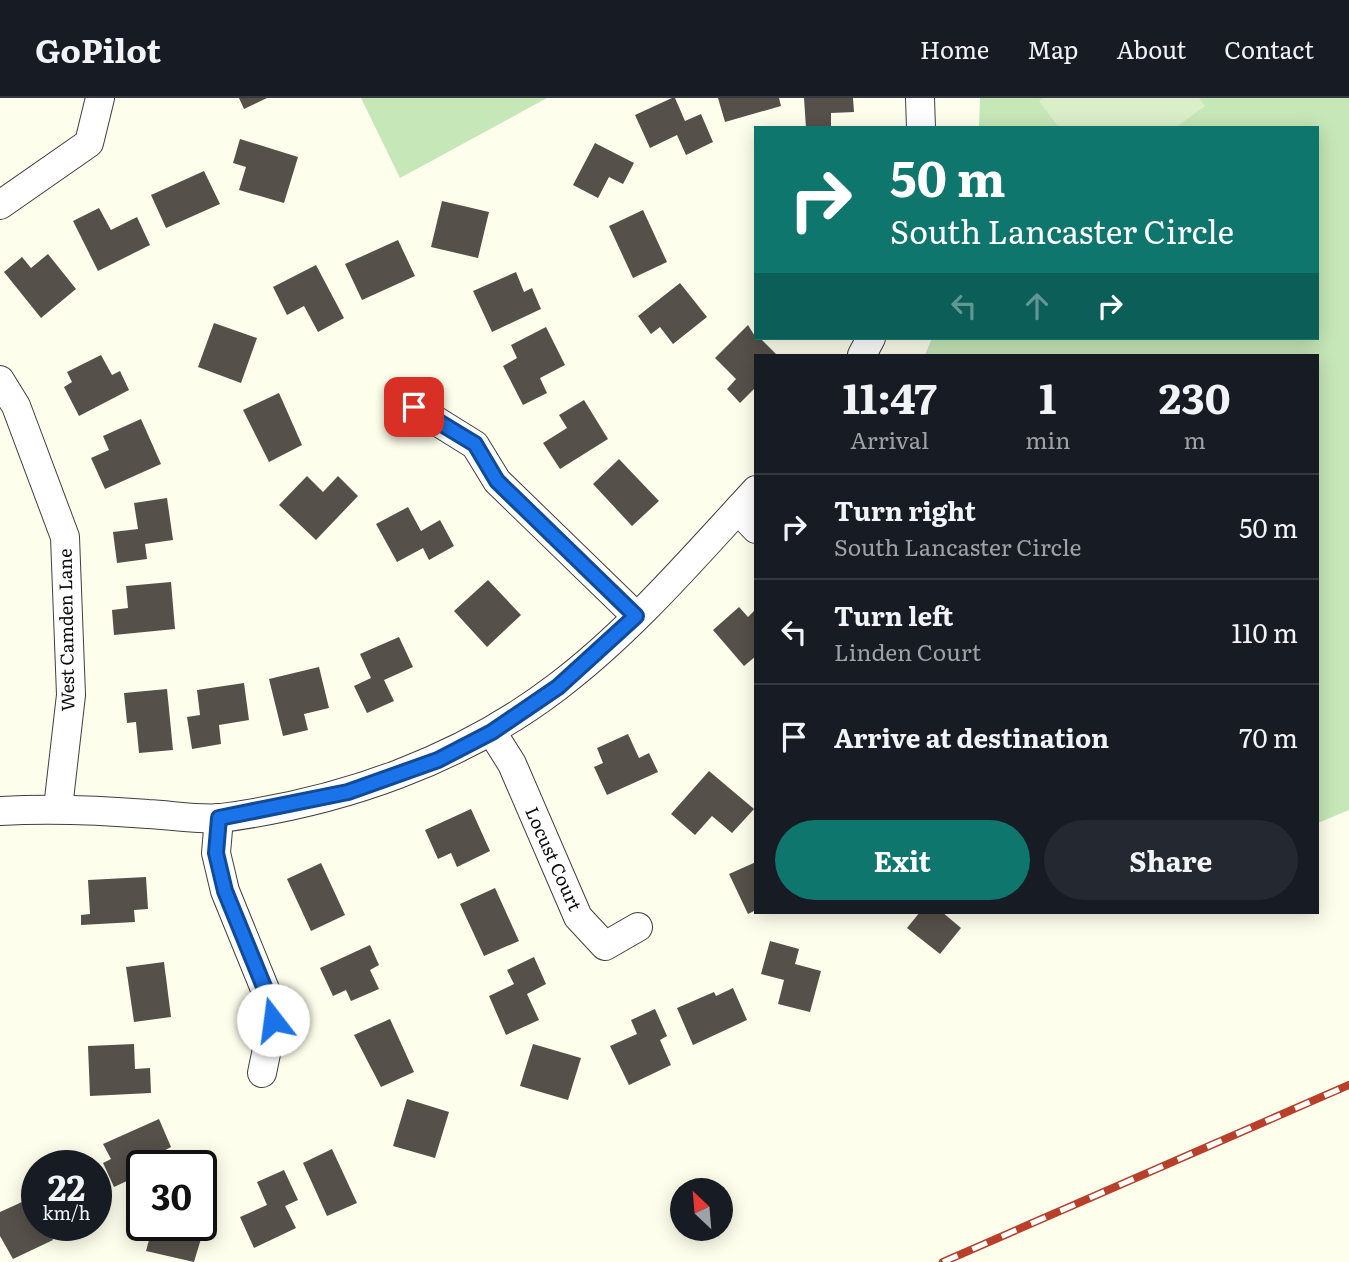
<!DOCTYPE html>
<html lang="en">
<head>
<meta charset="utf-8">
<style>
	:root { --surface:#171b24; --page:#242831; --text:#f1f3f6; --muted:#9ea1a6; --line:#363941; --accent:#0f766e }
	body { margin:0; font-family:Literata,serif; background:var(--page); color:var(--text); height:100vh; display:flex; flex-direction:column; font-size:26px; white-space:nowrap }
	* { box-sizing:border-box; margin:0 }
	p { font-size:23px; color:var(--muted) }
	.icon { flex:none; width:38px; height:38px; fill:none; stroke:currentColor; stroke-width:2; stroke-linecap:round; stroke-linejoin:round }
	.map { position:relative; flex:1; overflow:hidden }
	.panel { position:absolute; left:754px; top:256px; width:565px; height:560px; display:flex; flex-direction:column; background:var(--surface); border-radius:0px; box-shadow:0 4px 18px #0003 }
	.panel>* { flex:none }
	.banner { position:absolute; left:754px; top:28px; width:565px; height:214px; border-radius:0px; box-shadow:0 4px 18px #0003; background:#0f766e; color:#fff; overflow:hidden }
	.needle { width:46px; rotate:334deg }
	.tools { position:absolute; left:670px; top:1080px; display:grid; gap:14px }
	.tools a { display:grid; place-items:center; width:63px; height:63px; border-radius:50%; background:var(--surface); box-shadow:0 4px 18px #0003; font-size:35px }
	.speed { position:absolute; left:21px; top:1052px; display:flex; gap:14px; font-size:35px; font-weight:700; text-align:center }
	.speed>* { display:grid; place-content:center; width:91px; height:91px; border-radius:50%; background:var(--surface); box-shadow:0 4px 18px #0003; line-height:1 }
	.speed small { font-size:18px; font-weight:400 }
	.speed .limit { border:4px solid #111; border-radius:10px; background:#fff; color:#111 }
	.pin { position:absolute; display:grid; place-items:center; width:60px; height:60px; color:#fff; margin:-30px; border-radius:14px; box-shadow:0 4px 10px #0006 }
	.me { position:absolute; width:77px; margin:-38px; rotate:345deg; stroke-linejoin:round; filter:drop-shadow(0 0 5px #0008) }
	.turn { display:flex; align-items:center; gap:24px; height:147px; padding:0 21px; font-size:32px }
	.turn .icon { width:91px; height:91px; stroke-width:2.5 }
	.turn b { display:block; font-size:49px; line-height:60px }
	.lanes { display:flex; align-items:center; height:66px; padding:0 21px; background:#0003; justify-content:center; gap:35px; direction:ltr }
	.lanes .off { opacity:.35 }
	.eta { display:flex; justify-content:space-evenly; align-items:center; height:119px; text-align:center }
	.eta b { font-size:42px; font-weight:700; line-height:49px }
	.primary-button { display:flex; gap:14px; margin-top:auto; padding:14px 21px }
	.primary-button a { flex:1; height:80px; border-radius:42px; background:var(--accent); color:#fff; font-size:28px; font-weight:700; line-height:80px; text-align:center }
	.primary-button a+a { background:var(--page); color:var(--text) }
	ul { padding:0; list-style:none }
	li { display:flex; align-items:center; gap:21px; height:105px; padding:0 21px; border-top:2px solid var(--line) }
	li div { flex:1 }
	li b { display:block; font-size:26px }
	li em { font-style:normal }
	header { display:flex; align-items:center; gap:42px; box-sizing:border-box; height:98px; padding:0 35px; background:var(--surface); border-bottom:2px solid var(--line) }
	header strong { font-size:33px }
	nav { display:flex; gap:38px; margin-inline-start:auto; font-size:24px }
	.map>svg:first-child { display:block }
	.green { fill:#c6e7b7 }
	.pitch { fill:#daefc9 }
	.building { fill:#555049 }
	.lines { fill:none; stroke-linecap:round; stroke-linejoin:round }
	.minor-casing { stroke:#3f3f3f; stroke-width:30 }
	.minor { stroke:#fff; stroke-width:28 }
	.rail-casing { stroke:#b83f29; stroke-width:8 }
	.rail { stroke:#fff; stroke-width:5; stroke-dasharray:16; stroke-linecap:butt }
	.route-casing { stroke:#114b97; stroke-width:18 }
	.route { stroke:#1a73e8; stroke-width:12 }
	.labels { text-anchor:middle; stroke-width:7; stroke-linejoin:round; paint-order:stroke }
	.street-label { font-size:18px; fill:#0c0c0c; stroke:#fff }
</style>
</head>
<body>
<header>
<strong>GoPilot</strong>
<nav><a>Home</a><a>Map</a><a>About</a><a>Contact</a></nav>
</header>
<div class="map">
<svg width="1349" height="1164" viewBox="0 0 1349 1164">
	<rect width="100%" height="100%" fill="#fefeec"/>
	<g class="green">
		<path d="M361 0H547L400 80Z"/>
		<path d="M980 0H1349V712L1318 725V257H925L932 240H1318V30H979Z"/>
	</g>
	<path class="pitch" d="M1044 0H1199L1205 8 1175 30H1059L1039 3Z"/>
	<g class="building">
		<path d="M239 0H267L244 11Z"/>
		<path d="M672 0H675L685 23 701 16 713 44 686 57 677 37 650 50 635 17Z"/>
		<path d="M718 0H779L781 8 725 24Z"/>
		<path d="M804 0H853L854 14 831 15V29L806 30Z"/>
		<path d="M240 41 298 59 284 105 239 92 246 69 233 65Z"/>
		<path d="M595 45 634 65 623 86 609 79 598 100 573 87Z"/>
		<path d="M204 73 220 106 166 130 151 97Z"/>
		<path d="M442 103 489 114 478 160 431 149Z"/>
		<path d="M99 110 111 132 137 119 150 147 98 173 73 123Z"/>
		<path d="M643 112 667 164 633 180 609 128Z"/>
		<path d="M398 142 415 178 362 202 345 166Z"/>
		<path d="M48 156 76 191 41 220 4 174 22 159 31 170Z"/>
		<path d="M316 167 344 220 318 234 304 208 287 217 273 189Z"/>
		<path d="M516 174 524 194 532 190 541 211 492 234 473 193Z"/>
		<path d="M680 185 707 219 673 246 660 229 651 236 638 218Z"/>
		<path d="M214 225 257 240 241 285 198 269Z"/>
		<path d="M748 227 756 240H760L777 257H756V289L740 305 727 291 736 281 715 260Z"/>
		<path d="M546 229 565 267 540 280 547 295 523 307 503 268 517 260 511 247Z"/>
		<path d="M101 257 112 277 120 273 129 292 79 318 64 289 72 284 67 274Z"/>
		<path d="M279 295 302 347 269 364 243 312Z"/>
		<path d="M584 302 608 341 560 371 543 345 567 330 559 317Z"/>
		<path d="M141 321 161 366 105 391 91 360 109 352 103 338Z"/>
		<path d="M619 361 659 403 632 428 593 386Z"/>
		<path d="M307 378 323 394 338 378 358 398 316 442 279 407Z"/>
		<path d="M167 400 173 442 145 446 147 461 117 465 113 434 138 431 134 405Z"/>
		<path d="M408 409 421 433 440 422 454 448 429 462 423 450 397 464 376 426Z"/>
		<path d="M488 482 521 517 487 549 454 513Z"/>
		<path d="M171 484 175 531 114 537 112 512 128 510 126 488Z"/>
		<path d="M739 509 748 519 756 511V558L744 568 713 532Z"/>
		<path d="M399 539 413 569 384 582 394 603 367 615 354 588 371 580 360 556Z"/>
		<path d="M319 569 329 610 304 616 308 632 283 638 269 581Z"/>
		<path d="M244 585 249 622 219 627 221 646 192 651 187 619 200 617 197 592Z"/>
		<path d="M167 591 173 652 139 655 136 624 127 625 124 595Z"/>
		<path d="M628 636 639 660 649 655 658 674 607 697 594 669 603 665 597 650Z"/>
		<path d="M709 673 754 711 732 735 712 718 695 737 671 716Z"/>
		<path d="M471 711 490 753 457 769 451 755 438 761 425 732Z"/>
		<path d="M756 764V812L748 816 729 776Z"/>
		<path d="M321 765 345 817 311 833 287 781Z"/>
		<path d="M146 779 148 811 134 812 135 824 81 827V817L90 816 88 782Z"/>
		<path d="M495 790 519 843 484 858 460 806Z"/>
		<path d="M920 814H942L961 830 940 856 907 830Z"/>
		<path d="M770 843 799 851 795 866 821 873 810 914 778 906 784 882 761 876Z"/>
		<path d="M370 847 379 867 370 872 379 891 351 903 346 892 333 898 320 870Z"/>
		<path d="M534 859 546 886 527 896 539 922 506 937 489 898 514 886 507 872Z"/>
		<path d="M164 864 171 919 134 924 126 869Z"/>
		<path d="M733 890 747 922 693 947 677 910 714 894 716 898Z"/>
		<path d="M655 911 667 938 660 942 671 967 629 987 610 948 637 936 631 922Z"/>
		<path d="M390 921 414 974 381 989 354 937Z"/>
		<path d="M134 946 135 971 150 970 151 995 90 998 88 948Z"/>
		<path d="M533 946 581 960 568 1002 520 988Z"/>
		<path d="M407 1001 449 1014 435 1060 393 1048Z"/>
		<path d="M159 1021 171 1049 158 1056 163 1066 142 1068V1076L114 1089 103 1065 111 1061 103 1046Z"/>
		<path d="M332 1051 357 1105 327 1118 303 1065Z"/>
		<path d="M284 1072 298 1102 285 1108 296 1130 254 1150 240 1119 267 1107 257 1084Z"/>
		<path d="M33 1099 37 1106V1127H46L53 1142 13 1161 0 1138V1114Z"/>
		<path d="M201 1123 206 1124 194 1164 146 1153 153 1127H201Z"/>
	</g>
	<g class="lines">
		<g class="minor-casing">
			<g id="minor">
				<path d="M920 0 921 30"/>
				<path d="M0 107 89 45 100 0"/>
				<path d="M862 257 871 240"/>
				<path d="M0 282 16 308 65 439 71 597 58 710"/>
				<path d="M414 309 475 347 497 383 636 518"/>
				<path d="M738 412 756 431"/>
				<path d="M492 634 512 666 578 819 605 848 638 829"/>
				<path d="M0 713C50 710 98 712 148 716 171 717 198 722 221 720 342 704 460 663 557 589 631 533 694 459 756 392"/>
				<path d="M219 720 216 755 225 793 271 906 273 922 262 975"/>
			</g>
		</g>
		<use href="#minor" class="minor"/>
		<g class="rail-casing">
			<path id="rail" d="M943 1164 1349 987"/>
		</g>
		<use href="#rail" class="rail"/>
	</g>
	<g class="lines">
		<g class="route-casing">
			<path id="route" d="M273 922 271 906 225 793 216 755 219 720 348 694 438 662 492 634 558 589 636 518 497 383 475 346 414 309"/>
		</g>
		<use href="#route" class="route"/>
	</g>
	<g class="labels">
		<g class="street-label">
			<text transform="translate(67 532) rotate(-91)" y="6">West Camden Lane</text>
			<text transform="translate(553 761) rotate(66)" y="6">Locust Court</text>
		</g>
	</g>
</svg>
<div class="tools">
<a><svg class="needle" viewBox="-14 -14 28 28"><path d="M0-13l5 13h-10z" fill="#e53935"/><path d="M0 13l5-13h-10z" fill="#9ea1a6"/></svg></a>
</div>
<div class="speed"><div>22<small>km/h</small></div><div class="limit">30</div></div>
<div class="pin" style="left:414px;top:309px;background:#d93025"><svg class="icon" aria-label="arrive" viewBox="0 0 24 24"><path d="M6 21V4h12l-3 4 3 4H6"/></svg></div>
<svg class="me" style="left:273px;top:922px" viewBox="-20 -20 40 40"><circle r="19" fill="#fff"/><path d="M0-13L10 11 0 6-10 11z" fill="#1a73e8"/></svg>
<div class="banner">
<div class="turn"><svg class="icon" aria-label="right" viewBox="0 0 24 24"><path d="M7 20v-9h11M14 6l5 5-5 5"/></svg><div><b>50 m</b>South Lancaster Circle</div></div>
<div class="lanes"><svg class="icon off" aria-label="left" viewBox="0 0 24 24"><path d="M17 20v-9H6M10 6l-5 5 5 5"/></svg><svg class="icon off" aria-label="ahead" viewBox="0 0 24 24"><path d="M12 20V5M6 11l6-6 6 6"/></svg><svg class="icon" aria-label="right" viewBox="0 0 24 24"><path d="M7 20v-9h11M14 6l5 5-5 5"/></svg></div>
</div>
<section class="panel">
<div class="eta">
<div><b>11:47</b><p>Arrival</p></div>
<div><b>1</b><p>min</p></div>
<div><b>230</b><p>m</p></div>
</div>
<ul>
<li><svg class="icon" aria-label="right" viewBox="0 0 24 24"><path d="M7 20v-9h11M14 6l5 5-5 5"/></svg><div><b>Turn right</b><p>South Lancaster Circle</p></div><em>50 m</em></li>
<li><svg class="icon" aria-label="left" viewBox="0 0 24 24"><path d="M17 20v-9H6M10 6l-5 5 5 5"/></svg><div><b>Turn left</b><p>Linden Court</p></div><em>110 m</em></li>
<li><svg class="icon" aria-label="arrive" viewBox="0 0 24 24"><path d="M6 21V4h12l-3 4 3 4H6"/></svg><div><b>Arrive at destination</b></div><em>70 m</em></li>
</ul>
<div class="primary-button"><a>Exit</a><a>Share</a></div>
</section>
</div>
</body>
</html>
